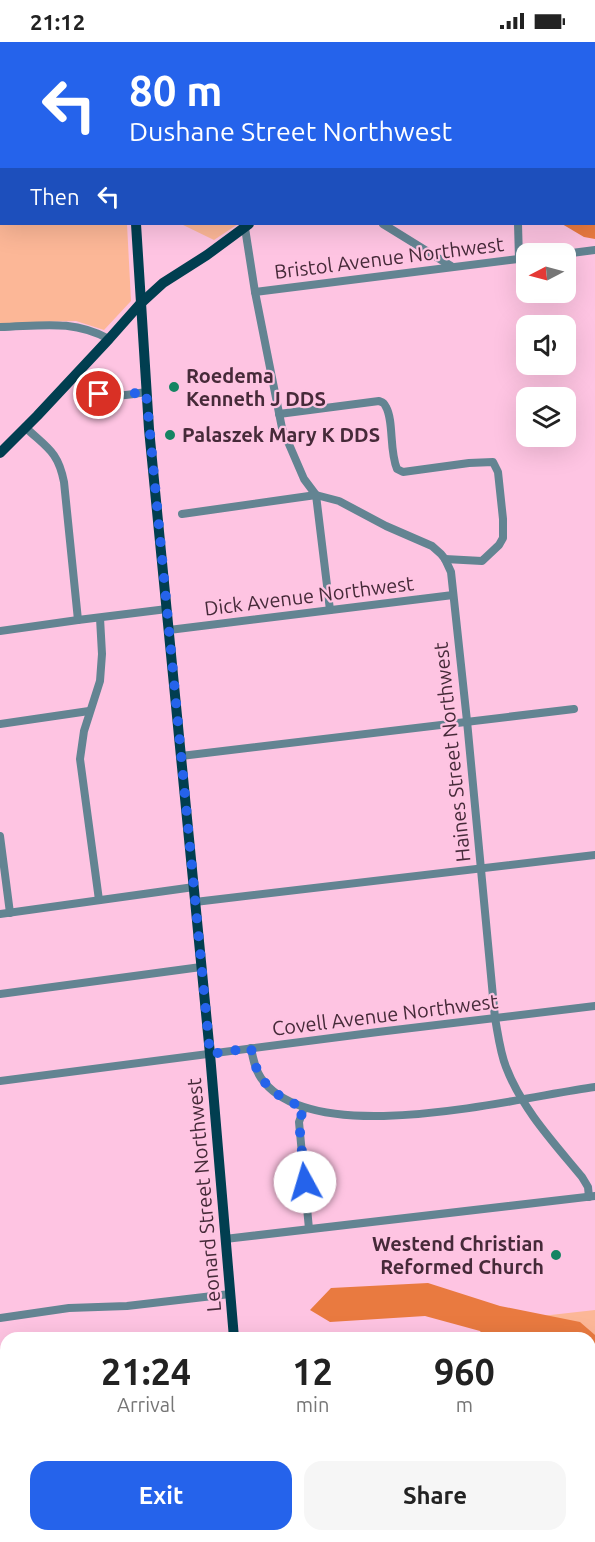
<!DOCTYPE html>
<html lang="en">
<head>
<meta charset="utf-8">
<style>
	:root { --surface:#fff; --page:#f6f6f6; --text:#222; --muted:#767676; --accent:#2563eb }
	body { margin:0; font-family:Ubuntu,sans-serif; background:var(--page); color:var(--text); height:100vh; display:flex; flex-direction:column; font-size:22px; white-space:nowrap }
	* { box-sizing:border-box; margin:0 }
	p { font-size:20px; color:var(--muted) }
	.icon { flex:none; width:33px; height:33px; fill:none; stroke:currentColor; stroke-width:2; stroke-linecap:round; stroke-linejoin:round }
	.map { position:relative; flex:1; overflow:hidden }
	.panel { position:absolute; left:0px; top:1290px; width:596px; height:210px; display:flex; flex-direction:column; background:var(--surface); border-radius:18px 18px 0 0; box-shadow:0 6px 24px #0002 }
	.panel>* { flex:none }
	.guide { position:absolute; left:0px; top:0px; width:596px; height:183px; box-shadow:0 6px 24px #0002; background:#2563eb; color:#fff; overflow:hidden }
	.needle { width:39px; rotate:264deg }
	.tools { position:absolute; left:516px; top:201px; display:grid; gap:12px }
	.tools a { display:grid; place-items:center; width:60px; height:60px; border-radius:12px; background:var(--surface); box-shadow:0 6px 24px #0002; font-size:30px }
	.pin { position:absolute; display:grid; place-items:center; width:51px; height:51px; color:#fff; margin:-26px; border:3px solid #fff; border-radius:50%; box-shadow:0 2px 6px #0007 }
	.me { position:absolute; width:66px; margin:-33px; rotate:354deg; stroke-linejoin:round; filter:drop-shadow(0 0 4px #0008) }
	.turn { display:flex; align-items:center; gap:21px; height:126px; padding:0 30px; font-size:27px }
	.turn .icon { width:78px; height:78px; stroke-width:2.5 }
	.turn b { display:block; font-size:42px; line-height:51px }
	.then { display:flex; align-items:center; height:57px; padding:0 30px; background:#0003; gap:12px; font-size:22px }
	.eta { display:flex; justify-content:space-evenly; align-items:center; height:102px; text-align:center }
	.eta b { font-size:36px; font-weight:700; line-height:42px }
	.button { display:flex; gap:12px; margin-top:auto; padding:12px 30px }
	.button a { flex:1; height:69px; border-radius:18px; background:var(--accent); color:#fff; font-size:24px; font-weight:700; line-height:69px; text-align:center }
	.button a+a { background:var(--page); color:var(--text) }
	.status { display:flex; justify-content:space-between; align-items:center; height:42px; padding:0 30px; background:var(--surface); direction:ltr }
	.status svg { height:16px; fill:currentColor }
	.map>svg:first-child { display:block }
	.green { fill:#fcb797 }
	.forest { fill:#e97a40 }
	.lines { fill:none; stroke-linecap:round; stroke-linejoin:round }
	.minor { stroke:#638492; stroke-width:8 }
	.major { stroke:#013e50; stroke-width:10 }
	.route { stroke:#2563eb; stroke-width:10; stroke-dasharray:0 18 }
	.poi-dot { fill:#158462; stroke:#fec4e2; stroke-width:2 }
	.labels { text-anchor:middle; stroke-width:4.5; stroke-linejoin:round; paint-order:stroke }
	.street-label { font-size:20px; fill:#462a39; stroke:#fec4e2 }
	.poi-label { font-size:20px; font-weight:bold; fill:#462a39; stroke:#fec4e2; text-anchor:start }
</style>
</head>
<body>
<div class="status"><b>21:12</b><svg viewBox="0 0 49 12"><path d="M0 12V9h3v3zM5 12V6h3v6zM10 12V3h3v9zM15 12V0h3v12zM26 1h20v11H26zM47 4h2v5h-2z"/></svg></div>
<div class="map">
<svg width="595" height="1500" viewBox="0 0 595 1500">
	<rect width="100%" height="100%" fill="#fec4e2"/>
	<g class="green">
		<path d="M0 0H117V1L2 2V182H127L131 259 104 288 76 279 37 280 0 284Z"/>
		<path d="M136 0H354L353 2H137Z"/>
		<path d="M181 182H238L214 198Z"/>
		<path d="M595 1268V1354L590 1296 506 1278Z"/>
	</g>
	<g class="forest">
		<path d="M411 0H595V197L584 195 562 182H594V2L411 1Z"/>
		<path d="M428 1241 500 1264 580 1280 595 1293V1399H590V1296H485L480 1289 425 1274 330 1280 310 1268 331 1246Z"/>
	</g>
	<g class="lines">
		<g class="minor">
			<path d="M383 182 451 224"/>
			<path d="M518 182 519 217"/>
			<path d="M245 186 255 250 282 386 304 437 316 453 330 568"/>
			<path d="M564 212 595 208"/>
			<path d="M255 250 526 216"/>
			<path d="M0 285C41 284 72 277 109 297"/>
			<path d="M78 331C83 337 87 345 94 349 106 358 132 352 146 350"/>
			<path d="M279 372 379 359C384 361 384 361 386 365 394 379 389 408 397 427L403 430 469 421 493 420 498 430 503 477V496L499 503 482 519 445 517"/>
			<path d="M25 385C47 406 58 409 64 440L78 578"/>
			<path d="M182 472 316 453 339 459 386 484 432 504 441 512 445 517 451 530 467 679 495 976C498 992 500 1010 506 1025 522 1067 554 1101 582 1135L588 1145 589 1155"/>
			<path d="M169 588 453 553"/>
			<path d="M0 589 78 578 167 567"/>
			<path d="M0 682 89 669"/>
			<path d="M181 714 574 667"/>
			<path d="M0 794 10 871"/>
			<path d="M99 858 80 717 84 689 100 639 102 612 100 576"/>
			<path d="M195 860 595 813"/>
			<path d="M0 872 194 845"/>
			<path d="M0 952 201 925"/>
			<path d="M251 1006C253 1017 255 1027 261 1036 312 1110 519 1055 595 1045"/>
			<path d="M0 1039 378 990 595 964"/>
			<path d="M304 1066 299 1080 309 1187"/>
			<path d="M225 1197 595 1154"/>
			<path d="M0 1276 69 1266 127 1264 230 1252"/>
			<path d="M0 1331 6 1330"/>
			<path d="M0 1475H6"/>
			<path d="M590 1486 595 1485"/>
			<path d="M467 1500 518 1494"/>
		</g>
		<g class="major">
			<path d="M127 0V2"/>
			<path d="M360 2V0"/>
			<path d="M136 182 149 387 210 1012 234 1296"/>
			<path d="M0 411 37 374 109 297 140 262 163 241 207 213 249 182"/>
			<path d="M252 1494 253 1500"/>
		</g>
	</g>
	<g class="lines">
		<path class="route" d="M99 352 121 353 146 350 210 1012 251 1006C257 1041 273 1053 304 1066L299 1080 305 1140"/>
	</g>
	<g class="poi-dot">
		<circle cx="174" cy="345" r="6"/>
		<circle cx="170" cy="393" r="6"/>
		<circle cx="556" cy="1213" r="6"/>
	</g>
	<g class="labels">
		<g class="street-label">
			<text transform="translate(389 216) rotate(-7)" y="7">Bristol Avenue Northwest</text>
			<text transform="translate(309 554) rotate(-7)" y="7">Dick Avenue Northwest</text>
			<text transform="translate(452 710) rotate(-96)" y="7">Haines Street Northwest</text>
			<text transform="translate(385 973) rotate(-7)" y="7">Covell Avenue Northwest</text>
			<text transform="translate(204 1153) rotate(-95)" y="7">Leonard Street Northwest</text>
		</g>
		<g class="poi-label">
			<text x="186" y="341">Roedema<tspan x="186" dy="23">Kenneth J DDS</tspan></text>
			<text x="182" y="400">Palaszek Mary K DDS</text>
			<text x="544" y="1209" text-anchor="end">Westend Christian<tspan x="544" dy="23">Reformed Church</tspan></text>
		</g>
	</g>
</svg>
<div class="tools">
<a><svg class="needle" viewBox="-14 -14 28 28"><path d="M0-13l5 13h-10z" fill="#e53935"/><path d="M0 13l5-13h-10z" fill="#767676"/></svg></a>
<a><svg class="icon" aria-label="sound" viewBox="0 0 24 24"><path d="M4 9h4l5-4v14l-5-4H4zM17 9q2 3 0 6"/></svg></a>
<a><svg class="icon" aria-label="layers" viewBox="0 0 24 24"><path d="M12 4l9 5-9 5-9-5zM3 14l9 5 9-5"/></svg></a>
</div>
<div class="pin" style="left:99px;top:352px;background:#d93025"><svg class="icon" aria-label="arrive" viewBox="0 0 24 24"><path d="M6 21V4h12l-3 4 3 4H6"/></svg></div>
<svg class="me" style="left:305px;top:1140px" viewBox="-20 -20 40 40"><circle r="19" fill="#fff"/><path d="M0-13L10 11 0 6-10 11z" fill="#2563eb"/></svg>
<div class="guide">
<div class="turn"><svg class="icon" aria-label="left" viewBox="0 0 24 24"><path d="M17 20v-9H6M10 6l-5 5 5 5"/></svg><div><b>80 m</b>Dushane Street Northwest</div></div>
<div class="then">Then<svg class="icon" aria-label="left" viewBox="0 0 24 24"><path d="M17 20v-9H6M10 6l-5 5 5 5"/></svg></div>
</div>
<section class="panel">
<div class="eta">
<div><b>21:24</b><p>Arrival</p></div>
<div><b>12</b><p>min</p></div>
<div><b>960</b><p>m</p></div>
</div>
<div class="button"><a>Exit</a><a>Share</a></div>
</section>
</div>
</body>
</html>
